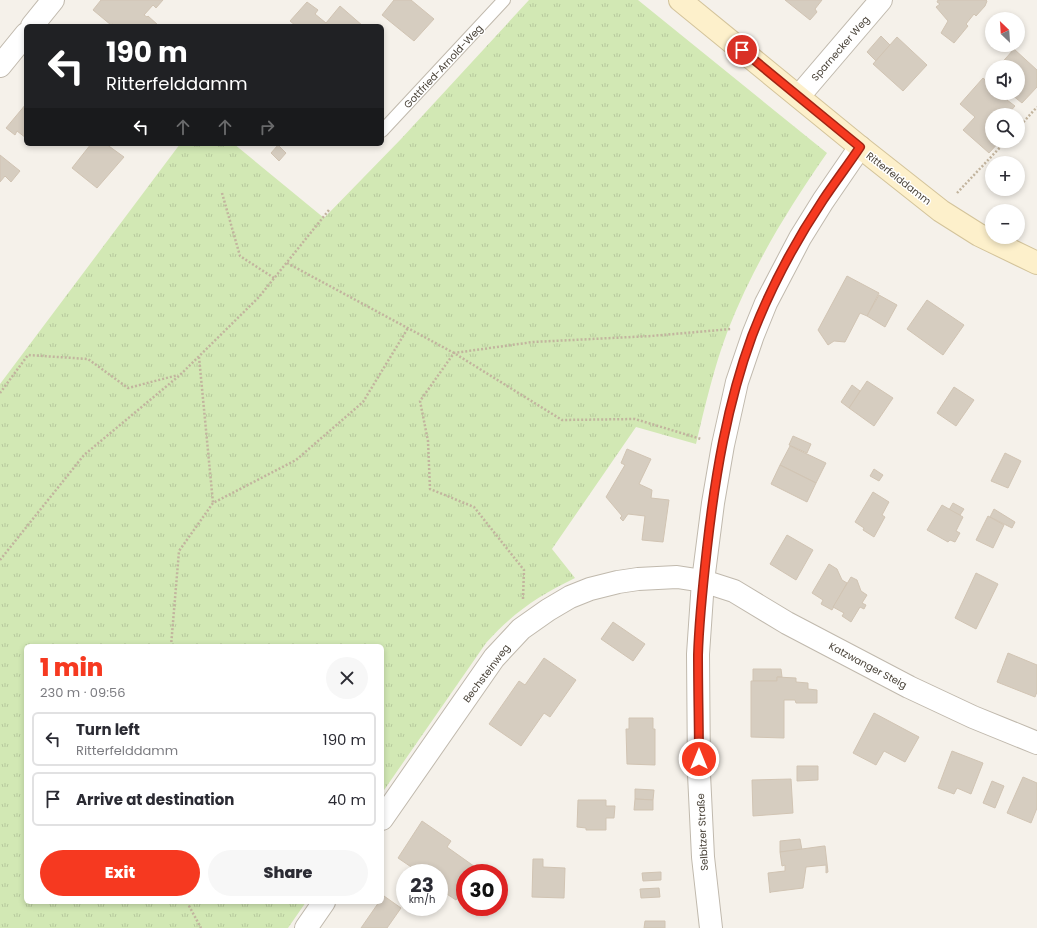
<!DOCTYPE html>
<html lang="en">
<head>
<meta charset="utf-8">
<style>
	:root { --surface:#fff; --page:#f7f7f7; --text:#2b2b33; --muted:#7c7c81; --line:#e1e1e2; --accent:#f63920 }
	body { margin:0; font-family:Poppins,sans-serif; background:var(--page); color:var(--text); height:100vh; display:flex; flex-direction:column; font-size:15px; white-space:nowrap }
	* { box-sizing:border-box; margin:0 }
	p { font-size:13px; color:var(--muted) }
	.icon { flex:none; width:22px; height:22px; fill:none; stroke:currentColor; stroke-width:2; stroke-linecap:round; stroke-linejoin:round }
	.map { position:relative; flex:1; overflow:hidden }
	.sheet { position:absolute; left:24px; top:644px; width:360px; height:260px; display:flex; flex-direction:column; background:var(--surface); border-radius:6px; box-shadow:0 2px 6px #0003 }
	.sheet>* { flex:none }
	.banner { position:absolute; left:24px; top:24px; width:360px; height:122px; border-radius:6px; box-shadow:0 2px 6px #0003; background:#202124; color:#fff; overflow:hidden }
	.needle { width:26px; rotate:335deg }
	.buttons { position:absolute; left:985px; top:12px; display:grid; gap:8px }
	.buttons a { display:grid; place-items:center; width:40px; height:40px; border-radius:50%; background:var(--surface); box-shadow:0 2px 6px #0003; font-size:20px }
	.speed { position:absolute; left:396px; top:864px; display:flex; gap:8px; font-size:20px; font-weight:700; text-align:center }
	.speed>* { display:grid; place-content:center; width:52px; height:52px; border-radius:50%; background:var(--surface); box-shadow:0 2px 6px #0003; line-height:1 }
	.speed small { font-size:10px; font-weight:400 }
	.speed .limit { border:6px solid #d22; background:#fff; color:#111 }
	.pin { position:absolute; display:grid; place-items:center; width:34px; height:34px; color:#fff; margin:-17px; border:2px solid #fff; border-radius:50%; box-shadow:0 1px 4px #0007 }
	.me { position:absolute; width:44px; margin:-22px; rotate:0deg; stroke-linejoin:round; filter:drop-shadow(0 0 3px #0008) }
	.turn { display:flex; align-items:center; gap:14px; height:84px; padding:0 16px; font-size:18px }
	.turn .icon { width:52px; height:52px; stroke-width:2.5 }
	.turn b { display:block; font-size:28px; line-height:34px }
	.lanes { display:flex; align-items:center; height:38px; padding:0 16px; background:#0003; justify-content:center; gap:20px; direction:ltr }
	.lanes .off { opacity:.35 }
	.round { display:grid; place-items:center; flex:none; width:42px; height:42px; border-radius:21px; background:var(--page) }
	.head { display:flex; align-items:center; justify-content:space-between; height:68px; padding:0 16px }
	h1 { font-size:24px; font-weight:800; line-height:30px; color:var(--accent) }
	.action { display:flex; gap:8px; margin-top:auto; padding:8px 16px }
	.action a { flex:1; height:46px; border-radius:24px; background:var(--accent); color:#fff; font-size:16px; font-weight:800; line-height:46px; text-align:center }
	.action a+a { background:var(--page); color:var(--text) }
	ul { padding:0; list-style:none }
	li { display:flex; align-items:center; gap:12px; height:54px; margin:0 8px 6px; padding:0 8px; border:2px solid var(--line); border-radius:6px }
	li div { flex:1 }
	li b { display:block; font-size:15px }
	li em { font-style:normal }
	.map>svg:first-child { display:block }
	.park { fill:url(#park-tufts) }
	.building { fill:#d6cdc0; stroke:#d1c4b3 }
	.lines { fill:none; stroke-linecap:round; stroke-linejoin:round }
	.lane-casing { stroke:#c0b9ad; stroke-width:14 }
	.street-casing { stroke:#c0b9ad; stroke-width:24 }
	.secondary-casing { stroke:#d3c39a; stroke-width:24 }
	.path { stroke:#c2b49e; stroke-width:2.5; stroke-dasharray:2 2; stroke-linecap:butt }
	.lane { stroke:#fff; stroke-width:12 }
	.street { stroke:#fff; stroke-width:22 }
	.secondary { stroke:#fdf0cb; stroke-width:22 }
	.route-casing { stroke:#a02515; stroke-width:10 }
	.route { stroke:#f63920; stroke-width:7 }
	.labels { text-anchor:middle; stroke-width:3; stroke-linejoin:round; paint-order:stroke }
	.street-label { font-size:10px; fill:#494238; stroke:#fff }
</style>
</head>
<body>
<div class="map">
<svg width="1037" height="928" viewBox="0 0 1037 928">
	<defs>
		<pattern id="park-tufts" width="24" height="20" patternUnits="userSpaceOnUse"><rect width="24" height="20" fill="#d2e8b4"/><path d="M3 7l-1-3M5 7V3M7 7l1-3M15 17l-1-3M17 17v-4M19 17l1-3" fill="none" stroke="#b6c89c"/></pattern>
	</defs>
	<rect width="100%" height="100%" fill="#f5f1ea"/>
	<path class="park" d="M529 0H638L827 153C788 209 753 266 728 330 714 367 705 406 696 444L636 427 552 549 575 578C538 596 514 612 486 643L382 793V646H26V902H306L288 928H0V384L180 144H234L324 218 401 139Z"/>
	<g class="building">
		<path d="M101 0H163L156 8 153 5 144 15 147 17 148 16 158 25 157 26H115L113 24 111 25 93 10Z"/>
		<path d="M394 0H411L434 19 414 41 382 15Z"/>
		<path d="M785 0H822L815 9 817 12 810 20Z"/>
		<path d="M938 0H986L987 1 985 6 976 16 974 14 966 24 968 26 954 43 941 33 948 21 936 7 940 4 937 2Z"/>
		<path d="M307 2 318 10 315 14 326 23 340 6 363 26H296L290 21Z"/>
		<path d="M881 36 890 45 876 61 867 52Z"/>
		<path d="M897 37 927 65 903 91 873 64Z"/>
		<path d="M1014 49 1037 70V87L1022 103 1012 95 1007 100 1015 106 1007 115H992V141H1000L989 153 963 130 975 117 960 104 983 78 991 85 992 84V93H1018V67H998Z"/>
		<path d="M26 104V138L17 131 15 135 6 128Z"/>
		<path d="M91 144H106L124 157 97 188 72 168Z"/>
		<path d="M278 145 286 153 279 161 271 153Z"/>
		<path d="M0 155 20 171 11 182 5 176 0 182Z"/>
		<path d="M847 276 879 293 867 316 860 313 845 342 834 341 828 345 818 330Z"/>
		<path d="M879 295 897 305 885 327 867 316Z"/>
		<path d="M927 300 964 325 943 355 907 329Z"/>
		<path d="M867 381 893 398 874 426 849 408Z"/>
		<path d="M852 385 860 391 849 408 841 402Z"/>
		<path d="M954 387 974 400 956 426 937 413Z"/>
		<path d="M793 436 811 444 807 453 789 445Z"/>
		<path d="M790 446 826 463 816 483 780 465Z"/>
		<path d="M627 449 651 459 639 484 652 490 651 498 669 500 663 542 642 540 645 516 628 514 623 521 620 518 622 516 606 497 625 465 621 463Z"/>
		<path d="M1005 453 1021 461 1008 488 991 481Z"/>
		<path d="M780 465 816 483 807 502 771 484Z"/>
		<path d="M874 469 883 475 879 481 870 476Z"/>
		<path d="M873 492 889 502 882 515 885 517 874 537 863 530 864 528 855 522Z"/>
		<path d="M953 503 964 509 960 515 949 510Z"/>
		<path d="M942 505 963 517 956 531 960 533 955 542 950 540 948 542 927 530Z"/>
		<path d="M994 509 1015 522 1012 528 990 517Z"/>
		<path d="M988 516 1004 525 993 548 976 540Z"/>
		<path d="M787 535 813 550 796 580 770 564Z"/>
		<path d="M829 564 837 569 842 580 847 583 832 610 821 604 823 600 812 593Z"/>
		<path d="M976 573 998 584 976 629 955 618Z"/>
		<path d="M851 577 857 580 861 591 867 595 862 603 866 605 864 609 860 607 851 622 842 616 844 613 833 607Z"/>
		<path d="M613 622 645 644 633 661 601 639Z"/>
		<path d="M1008 653 1037 665V692L1035 697 997 682Z"/>
		<path d="M544 658 576 680 550 717 544 713 521 746 489 724 519 681 525 685Z"/>
		<path d="M753 669H781L782 677H777V681H753Z"/>
		<path d="M777 677 796 678V682L808 683V689L817 690V703H796L795 700H784V738L751 737V681H777Z"/>
		<path d="M874 713 919 737 905 762 884 751 876 765 853 753Z"/>
		<path d="M629 718H653V729H655V765L627 764 626 729H629Z"/>
		<path d="M952 751 983 763 971 794 957 788 954 794 938 788Z"/>
		<path d="M797 766H818V780L797 781Z"/>
		<path d="M1023 777 1037 783V808L1031 823 1007 813Z"/>
		<path d="M791 779 793 813 753 816 752 780Z"/>
		<path d="M992 781 1004 786 995 808 983 803Z"/>
		<path d="M635 789 654 790 653 800 635 799Z"/>
		<path d="M635 799 653 800V810H634Z"/>
		<path d="M578 800H606V806H615L614 818H606V830H586V828L577 827Z"/>
		<path d="M422 821 451 841 447 847 478 869 475 873H465V888L456 900 439 889V873H420L398 858Z"/>
		<path d="M800 839 802 850 780 852V841Z"/>
		<path d="M824 846H825L828 872 826 873V865L806 867 803 888 771 892 770 893 768 873 785 871V865L782 866 780 852Z"/>
		<path d="M533 859H543V867L565 868 564 898 532 897Z"/>
		<path d="M661 872V880L643 881 642 873Z"/>
		<path d="M659 888 660 897 641 898 640 889Z"/>
		<path d="M384 896 401 908 387 928H361L379 902H382Z"/>
		<path d="M645 921H665V928H644Z"/>
	</g>
	<g class="lines">
		<g class="lane-casing">
			<path id="lane" d="M382 131 504 0"/>
		</g>
		<g class="street-casing">
			<g id="street">
				<path d="M32 26 53 0"/>
				<path d="M0 66 26 34"/>
				<path d="M799 96 881 0"/>
				<path d="M382 819 494 658 521 629 548 610 570 597 590 589 618 582 638 579 677 577 703 581 734 591 787 623 909 687 973 717 1037 743"/>
				<path d="M306 928 324 902"/>
				<path d="M711 928 703 857 699 774 698 654 703 581 713 503 723 445 737 382 753 335 766 303 800 238 823 201 860 147"/>
			</g>
		</g>
		<g class="secondary-casing">
			<path id="secondary" d="M680 0 860 147 941 211 979 235 1037 263"/>
		</g>
		<g class="path">
			<path d="M1018 128 1037 107"/>
			<path d="M222 193 240 256 274 278"/>
			<path d="M957 193 1006 141"/>
			<path d="M287 263 454 353 562 420 635 419 701 439"/>
			<path d="M199 357 213 503"/>
			<path d="M0 393 28 355 88 359 128 388 178 375"/>
			<path d="M0 560 84 455 180 375 259 297 329 210"/>
			<path d="M523 599 524 570 474 507 430 489 428 441 420 401 454 353 533 342 651 336 731 329"/>
			<path d="M171 646 179 551 213 503 296 460 363 402 408 328"/>
			<path d="M187 902 201 928"/>
		</g>
		<use href="#lane" class="lane"/>
		<use href="#street" class="street"/>
		<use href="#secondary" class="secondary"/>
	</g>
	<g class="lines">
		<g class="route-casing">
			<path id="route" d="M699 759C699 725 698 690 698 655 699 620 703 584 707 548 715 477 727 404 752 336 770 289 795 242 823 200 835 182 848 165 860 147L742 50"/>
		</g>
		<use href="#route" class="route"/>
	</g>
	<g class="labels">
		<g class="street-label">
			<text transform="translate(840 48) rotate(-49)" y="4">Sparnecker Weg</text>
			<text transform="translate(443 66) rotate(-47)" y="4">Gottfried-Arnold-Weg</text>
			<text transform="translate(899 178) rotate(38)" y="4">Ritterfelddamm</text>
			<text transform="translate(868 665) rotate(28)" y="4">Katzwanger Steig</text>
			<text transform="translate(486 673) rotate(-53)" y="4">Bechsteinweg</text>
			<text transform="translate(702 832) rotate(-93)" y="4">Selbitzer Straße</text>
		</g>
	</g>
</svg>
<div class="buttons">
<a><svg class="needle" viewBox="-14 -14 28 28"><path d="M0-13l5 13h-10z" fill="#e53935"/><path d="M0 13l5-13h-10z" fill="#7c7c81"/></svg></a>
<a><svg class="icon" aria-label="sound" viewBox="0 0 24 24"><path d="M4 9h4l5-4v14l-5-4H4zM17 9q2 3 0 6"/></svg></a>
<a><svg class="icon" aria-label="search" viewBox="0 0 24 24"><circle cx="10" cy="10" r="6"/><path d="M15 15l6 6"/></svg></a>
<a>+</a>
<a>−</a>
</div>
<div class="speed"><div>23<small>km/h</small></div><div class="limit">30</div></div>
<div class="pin" style="left:742px;top:50px;background:#d93025"><svg class="icon" aria-label="arrive" viewBox="0 0 24 24"><path d="M6 21V4h12l-3 4 3 4H6"/></svg></div>
<svg class="me" style="left:699px;top:759px" viewBox="-20 -20 40 40"><circle r="17" fill="#f63920" stroke="#fff" stroke-width="3"/><path d="M0-11L8 9 0 5-8 9z" fill="#fff"/></svg>
<div class="banner">
<div class="turn"><svg class="icon" aria-label="left" viewBox="0 0 24 24"><path d="M17 20v-9H6M10 6l-5 5 5 5"/></svg><div><b>190 m</b>Ritterfelddamm</div></div>
<div class="lanes"><svg class="icon" aria-label="left" viewBox="0 0 24 24"><path d="M17 20v-9H6M10 6l-5 5 5 5"/></svg><svg class="icon off" aria-label="ahead" viewBox="0 0 24 24"><path d="M12 20V5M6 11l6-6 6 6"/></svg><svg class="icon off" aria-label="ahead" viewBox="0 0 24 24"><path d="M12 20V5M6 11l6-6 6 6"/></svg><svg class="icon off" aria-label="right" viewBox="0 0 24 24"><path d="M7 20v-9h11M14 6l5 5-5 5"/></svg></div>
</div>
<section class="sheet">
<div class="head"><div><h1>1 min</h1><p>230 m · 09:56</p></div><a class="round"><svg class="icon" aria-label="close" viewBox="0 0 24 24"><path d="M6 6l12 12M18 6L6 18"/></svg></a></div>
<ul>
<li><svg class="icon" aria-label="left" viewBox="0 0 24 24"><path d="M17 20v-9H6M10 6l-5 5 5 5"/></svg><div><b>Turn left</b><p>Ritterfelddamm</p></div><em>190 m</em></li>
<li><svg class="icon" aria-label="arrive" viewBox="0 0 24 24"><path d="M6 21V4h12l-3 4 3 4H6"/></svg><div><b>Arrive at destination</b></div><em>40 m</em></li>
</ul>
<div class="action"><a>Exit</a><a>Share</a></div>
</section>
</div>
</body>
</html>
